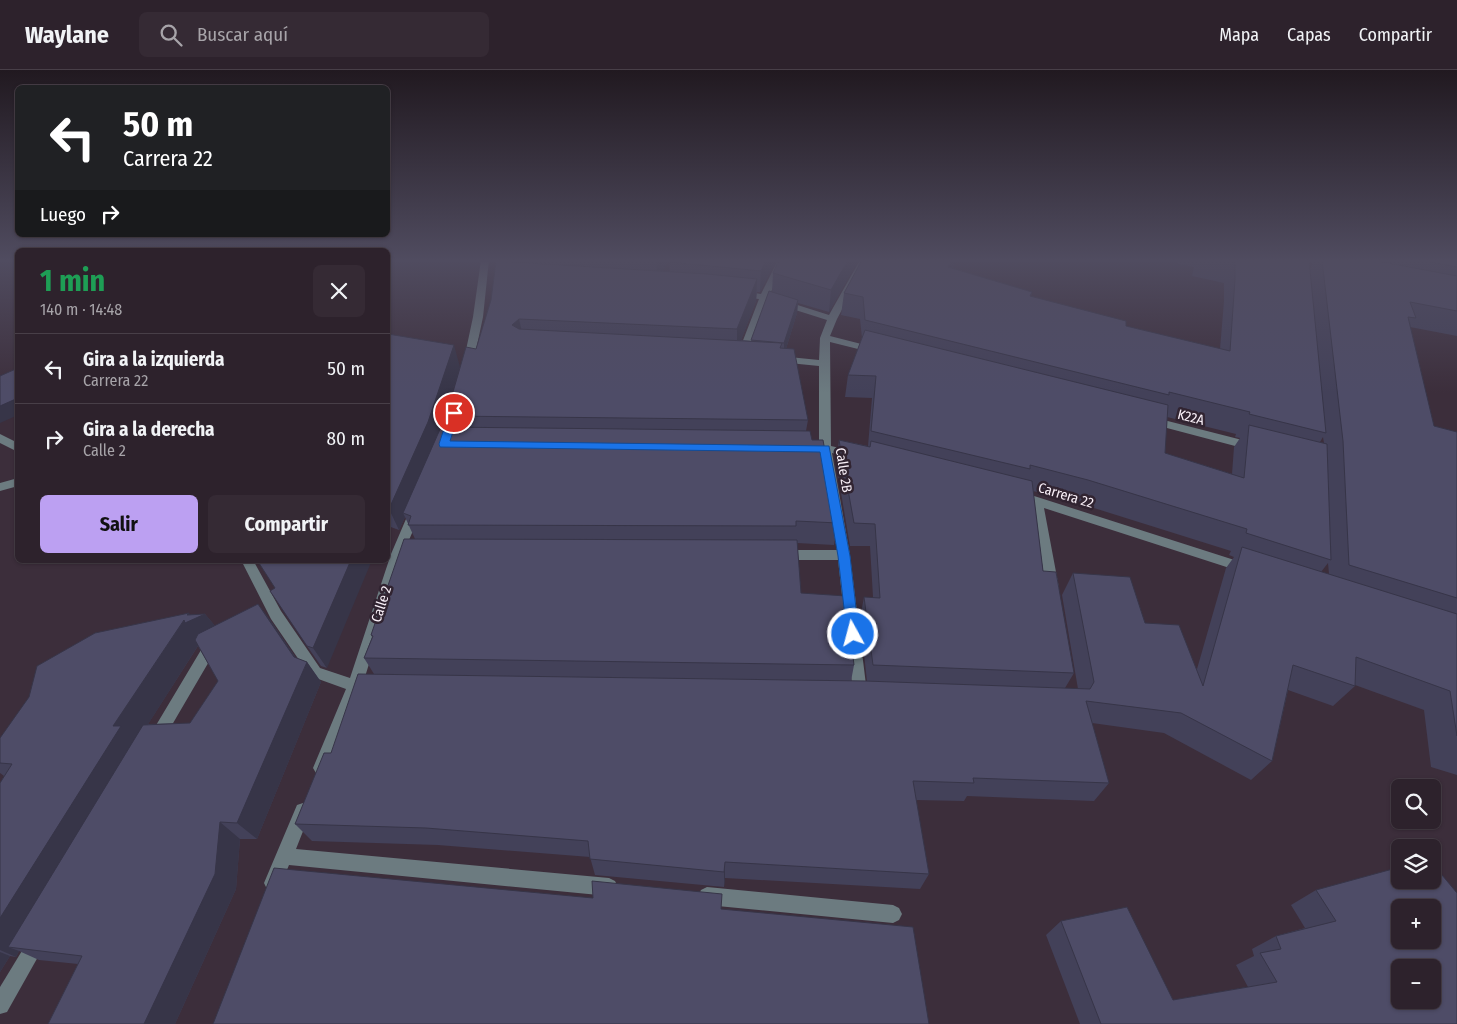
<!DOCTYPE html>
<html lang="es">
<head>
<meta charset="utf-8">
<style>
	:root { --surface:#2d222c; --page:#352a34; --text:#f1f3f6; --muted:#a7a4a9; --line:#483f48; --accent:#bca0f2 }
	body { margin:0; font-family:"Fira Sans Condensed",sans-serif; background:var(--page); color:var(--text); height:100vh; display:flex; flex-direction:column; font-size:19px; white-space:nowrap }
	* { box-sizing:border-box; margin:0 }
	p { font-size:16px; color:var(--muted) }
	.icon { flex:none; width:28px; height:28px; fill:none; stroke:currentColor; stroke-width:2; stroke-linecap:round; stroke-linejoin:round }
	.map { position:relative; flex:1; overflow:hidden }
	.panel { position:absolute; left:15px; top:178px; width:375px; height:315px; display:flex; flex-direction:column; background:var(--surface); border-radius:8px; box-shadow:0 1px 4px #0004,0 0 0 1px var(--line) }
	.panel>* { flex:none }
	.hud { position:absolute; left:15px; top:15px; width:375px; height:152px; border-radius:8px; box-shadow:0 1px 4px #0004,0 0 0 1px var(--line); background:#202124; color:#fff; overflow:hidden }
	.tools { position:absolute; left:1391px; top:709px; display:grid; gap:10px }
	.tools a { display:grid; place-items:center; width:50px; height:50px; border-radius:8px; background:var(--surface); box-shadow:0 1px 4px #0004,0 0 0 1px var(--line); font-size:25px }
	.pin { position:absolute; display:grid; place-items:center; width:42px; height:42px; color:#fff; margin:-21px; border:2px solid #fff; border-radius:50%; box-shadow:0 1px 5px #0007 }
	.me { position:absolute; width:55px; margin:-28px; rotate:353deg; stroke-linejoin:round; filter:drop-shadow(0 0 4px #0008) }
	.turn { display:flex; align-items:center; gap:18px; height:105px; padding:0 25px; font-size:22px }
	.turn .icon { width:65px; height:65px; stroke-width:2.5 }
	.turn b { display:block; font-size:35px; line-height:42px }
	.then { display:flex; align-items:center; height:48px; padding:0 25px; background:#0003; gap:10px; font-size:19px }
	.round { display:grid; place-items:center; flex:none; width:52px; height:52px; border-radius:8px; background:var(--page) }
	.head { display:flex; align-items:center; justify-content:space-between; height:85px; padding:0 25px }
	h1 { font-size:30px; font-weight:700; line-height:38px; color:#1e9e55 }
	.action { display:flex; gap:10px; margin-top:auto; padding:10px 25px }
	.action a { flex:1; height:58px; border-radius:8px; background:var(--accent); color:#111; font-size:20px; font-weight:700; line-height:58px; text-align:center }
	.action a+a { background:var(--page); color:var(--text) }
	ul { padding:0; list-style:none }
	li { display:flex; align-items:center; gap:15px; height:70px; padding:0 25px; border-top:1px solid var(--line) }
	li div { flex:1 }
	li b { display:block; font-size:19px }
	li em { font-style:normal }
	header { display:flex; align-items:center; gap:30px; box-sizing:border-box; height:70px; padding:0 25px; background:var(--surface); border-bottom:1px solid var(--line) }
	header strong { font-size:24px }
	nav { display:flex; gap:28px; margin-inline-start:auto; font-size:18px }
	.search { width:350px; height:45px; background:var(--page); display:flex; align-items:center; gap:12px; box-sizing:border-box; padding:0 18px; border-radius:8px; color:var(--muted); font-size:19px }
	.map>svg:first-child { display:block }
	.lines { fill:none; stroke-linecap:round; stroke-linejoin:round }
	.minor { fill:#6c7b80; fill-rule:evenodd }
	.wall { fill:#434159; fill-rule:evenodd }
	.shaded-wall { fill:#373548 }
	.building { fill:#4e4c67; stroke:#373548; fill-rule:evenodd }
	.route { fill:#1a73e8; stroke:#114b97 }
	.labels { text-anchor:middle; stroke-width:5; stroke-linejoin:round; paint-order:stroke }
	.street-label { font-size:14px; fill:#f9f0f8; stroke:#312431 }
</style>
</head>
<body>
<header>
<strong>Waylane</strong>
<div class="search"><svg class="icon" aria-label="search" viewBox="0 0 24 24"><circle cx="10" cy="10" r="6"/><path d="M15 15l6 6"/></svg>Buscar aquí</div>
<nav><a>Mapa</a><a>Capas</a><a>Compartir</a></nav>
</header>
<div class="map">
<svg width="1457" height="954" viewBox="0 0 1457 954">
	<rect width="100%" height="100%" fill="#3c2e3b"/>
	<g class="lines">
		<g class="minor">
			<path d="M481 190H489L483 247 473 294 468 297 463 294 473 247Z"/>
			<path d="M778 190H786L769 226 829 245 860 190H868L837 249 830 266 877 278 879 280 874 283 830 272 831 376 857 382 859 385 853 389 832 383 850 485 867 623 865 627 860 629 855 627 853 623 838 490H781L777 488 775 485 777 482 781 480H837L820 382H807L801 378 807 374H819V296L779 292 774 289 779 286 819 290 820 268 827 250 767 231 747 286 742 289 737 286 759 229 741 227 736 224 741 221 761 224Z"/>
			<path d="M1152 347 1254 373 1260 377 1254 381 1148 353 1147 351 1148 349Z"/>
			<path d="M0 364 18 373V382L0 373Z"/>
			<path d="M18 408V416L0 421V413Z"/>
			<path d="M1031 425 1250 495 1251 498 1250 501 1245 503 1044 438 1059 518 1057 522 1052 523 1047 522 1031 434 1025 429Z"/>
			<path d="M415 438 421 442 403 484 364 610 376 612 378 616 376 620 360 622 326 703 321 705 316 703 313 698 346 619 310 606 271 549 241 490H253L281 541 320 598 350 608 391 484 409 442Z"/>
			<path d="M216 569 221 571 223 575 221 579 214 583 162 672 157 674 152 672 149 667 152 662 204 575Z"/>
			<path d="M303 733 309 735 311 741 296 779 609 808 615 811 618 817 615 823 609 826 289 795 279 819 273 822 267 819 264 813 297 735Z"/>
			<path d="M707 817 893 835 899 838 902 844 899 850 893 853 707 835 701 832 698 826 701 820Z"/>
			<path d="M37 863 43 866 46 872 43 878 7 942 0 944V917L31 866Z"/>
		</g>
	</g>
	<g class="wall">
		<path d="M499 190H668L663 201H670L669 192 670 190H776L760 222H757L756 231 741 270 751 271 772 222 773 203 858 190 829 242 798 233 797 243 786 279 808 350 806 361 812 370 838 453 834 475 797 473 801 523 854 595 851 611H867L860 548 864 527H873L870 476H850L836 393 839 370 868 376 872 328 845 327 848 305 862 268 860 249 841 245 844 223 862 190H956L953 198 1032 222 1031 226 1126 256 1220 279 1224 231V213L1192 206 1194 197 1175 193 1176 190H1457V266L1410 257 1434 356 1457 362V705L1431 697 1424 640 1355 615V616L1333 636 1288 620 1272 691 1251 710 1164 663 1092 653 1109 713 1094 731 967 726 964 731 916 730 929 804 920 819 725 808 724 817 595 805 590 787 438 775 312 771 295 754 331 683 374 604 364 588 372 567 371 565 415 469 405 447 399 460 388 456V264L460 297 441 358 450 357 446 346 476 279 491 230ZM1309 193H1313L1310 199ZM1167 347 1236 364 1235 367 1240 368 1234 377 1232 404 1165 383ZM1323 367 1324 373 1320 372ZM1033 421 1078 433 1231 481 1229 485 1234 487 1226 498 1197 599 1145 553 1073 503 1062 525 1078 619 1065 618 1074 603 1043 501ZM1328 493 1329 504 1321 502Z"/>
		<path d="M275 518 327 598 321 596 307 576Z"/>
		<path d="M258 534 273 554 296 588 307 592 321 612 257 769H240L236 819 175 954H48L78 894 39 890 19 881 16 887 10 886 0 902V713L4 706 0 703V668L191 545 205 544 215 556ZM198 576 218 611 190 653 148 654Z"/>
		<path d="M1316 820 1457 954H1080L1046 865 1061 851 1173 930 1248 917 1236 895 1254 886 1252 879 1276 866 1305 858 1291 835Z"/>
	</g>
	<g class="shaded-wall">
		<path d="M657 190H668L658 212 656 191Z"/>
		<path d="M766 190H776L760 222 761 201Z"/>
		<path d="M848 190H858L829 242 831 220Z"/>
		<path d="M952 190H956L955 194 943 219 948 197Z"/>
		<path d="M757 209 756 231 737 281V259Z"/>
		<path d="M798 230 797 243 784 285V273Z"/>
		<path d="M519 249 524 271 512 255Z"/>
		<path d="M454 275 460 297 436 373 403 443 405 447 399 460 389 439Z"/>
		<path d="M18 328V345L0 353V336Z"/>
		<path d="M351 490H372L327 598 313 578Z"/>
		<path d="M258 534 273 554 304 600 307 592 321 612 257 769 237 753Z"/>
		<path d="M189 543 194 549 205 544 222 564 201 571 138 670 8 877 19 881 16 887 0 880V848L113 656Z"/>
		<path d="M220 752 240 769 236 819 175 954H144Z"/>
		<path d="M725 792V808L724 817V802Z"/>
		<path d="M0 882 10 886 0 902Z"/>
	</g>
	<g class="building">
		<path d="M670 190H766L761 201 669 192Z"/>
		<path d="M779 190H848L831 220 773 203Z"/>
		<path d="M862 190H952L948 197 1032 222 1030 226 1126 251V256L1230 281 1235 209V191L1228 190H1309L1326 363 1249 344 1250 342 1169 322V325L865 250 863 227 844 223Z"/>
		<path d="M1322 190H1372L1457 206V241L1410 232 1416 248 1408 247 1434 356 1457 362V528L1349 495 1343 371Z"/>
		<path d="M1420 190H1457V197Z"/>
		<path d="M496 191 707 204 757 209 737 259 519 249 512 255 519 259 782 273 780 278 794 279 808 350 446 346 466 277 476 279 491 230Z"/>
		<path d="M769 221 798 230 784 273 751 270Z"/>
		<path d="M865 260 1168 335 1165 383 1244 408 1249 355 1327 374 1331 490 1246 463 1247 459 1088 410 1030 395V399L871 361 876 306 848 305Z"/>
		<path d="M388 264 454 275 428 352 389 439 388 438Z"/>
		<path d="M18 298V328L0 336V306Z"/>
		<path d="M441 357 810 361 812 370H823L838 453 796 451V456L408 455 411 446 403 443Z"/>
		<path d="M839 370 870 377 871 371 1032 411 1043 501 1056 502 1074 603 873 595 864 527 880 528 875 454 854 453Z"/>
		<path d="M404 469 797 470 801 523 846 526 854 595 364 588 373 566 371 565Z"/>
		<path d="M1242 477 1457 544V666L1450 621 1356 587 1355 616 1293 595 1272 691 1181 643 1086 631 1109 713 973 708 974 713 913 711 929 804 725 792 724 802 590 789 588 771 426 758 295 754 324 683H331L358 604 865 611 1090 619 1094 612 1073 503 1130 507 1145 553 1179 555 1203 616Z"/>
		<path d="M257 490H351L313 578 307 576 270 521 275 518Z"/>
		<path d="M258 534 294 587 307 592 237 753 220 752 215 804 144 954H48L82 886 8 877 143 655 190 653 218 611 195 570 198 564Z"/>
		<path d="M189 543 187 545 205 544 185 553 184 550 113 656H121L0 848V713L12 694 0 693V668L29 627 37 596 95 563Z"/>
		<path d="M1432 793 1457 823V954H1101L1061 851 1127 837 1173 930 1277 912 1260 883 1281 879 1276 866 1336 851 1316 820 1400 797V810H1432ZM1400 838H1432V870H1400ZM1400 898H1432V930H1400Z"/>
		<path d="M274 798 593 828 592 811 722 824 721 839 913 857 929 954H213Z"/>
	</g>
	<linearGradient id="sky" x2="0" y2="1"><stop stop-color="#211920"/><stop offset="0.59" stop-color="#504c60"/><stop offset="1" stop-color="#504c60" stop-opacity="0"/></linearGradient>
	<rect width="1457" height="323" fill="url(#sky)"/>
	<path class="route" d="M454 339 459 343 450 371 829 376 850 486 859 564 857 568 853 569 848 568 847 564 838 486 820 382 440 377 439 374 449 343Z"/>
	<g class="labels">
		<g class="street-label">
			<text transform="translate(1191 347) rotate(14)" y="5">K22A</text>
			<text transform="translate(844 400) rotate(81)" y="5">Calle 2B</text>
			<text transform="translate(1066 425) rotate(17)" y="5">Carrera 22</text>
			<text transform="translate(381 534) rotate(-72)" y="5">Calle 2</text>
		</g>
	</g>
</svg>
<div class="tools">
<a><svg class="icon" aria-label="search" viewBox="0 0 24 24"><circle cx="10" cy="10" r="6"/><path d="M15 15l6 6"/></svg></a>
<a><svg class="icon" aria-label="layers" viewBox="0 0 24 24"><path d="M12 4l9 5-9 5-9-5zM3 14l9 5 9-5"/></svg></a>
<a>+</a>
<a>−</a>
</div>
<div class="pin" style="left:454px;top:343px;background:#d93025"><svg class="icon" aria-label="arrive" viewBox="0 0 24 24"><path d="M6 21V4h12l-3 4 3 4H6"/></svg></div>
<svg class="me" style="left:853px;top:564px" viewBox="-20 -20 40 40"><circle r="17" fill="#1a73e8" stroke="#fff" stroke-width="3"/><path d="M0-11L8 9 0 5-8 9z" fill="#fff"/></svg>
<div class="hud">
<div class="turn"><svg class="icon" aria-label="left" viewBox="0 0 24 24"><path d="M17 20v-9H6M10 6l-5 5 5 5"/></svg><div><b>50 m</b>Carrera 22</div></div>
<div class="then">Luego<svg class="icon" aria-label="right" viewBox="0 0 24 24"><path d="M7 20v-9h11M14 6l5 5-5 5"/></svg></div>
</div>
<section class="panel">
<div class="head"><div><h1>1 min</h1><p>140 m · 14:48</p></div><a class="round"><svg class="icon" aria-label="close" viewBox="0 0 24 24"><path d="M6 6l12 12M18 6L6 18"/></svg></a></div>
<ul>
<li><svg class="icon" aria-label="left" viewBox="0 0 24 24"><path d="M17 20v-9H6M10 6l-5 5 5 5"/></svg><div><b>Gira a la izquierda</b><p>Carrera 22</p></div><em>50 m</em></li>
<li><svg class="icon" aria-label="right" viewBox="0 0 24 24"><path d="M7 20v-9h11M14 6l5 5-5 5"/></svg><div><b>Gira a la derecha</b><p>Calle 2</p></div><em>80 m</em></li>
</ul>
<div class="action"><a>Salir</a><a>Compartir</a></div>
</section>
</div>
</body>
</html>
